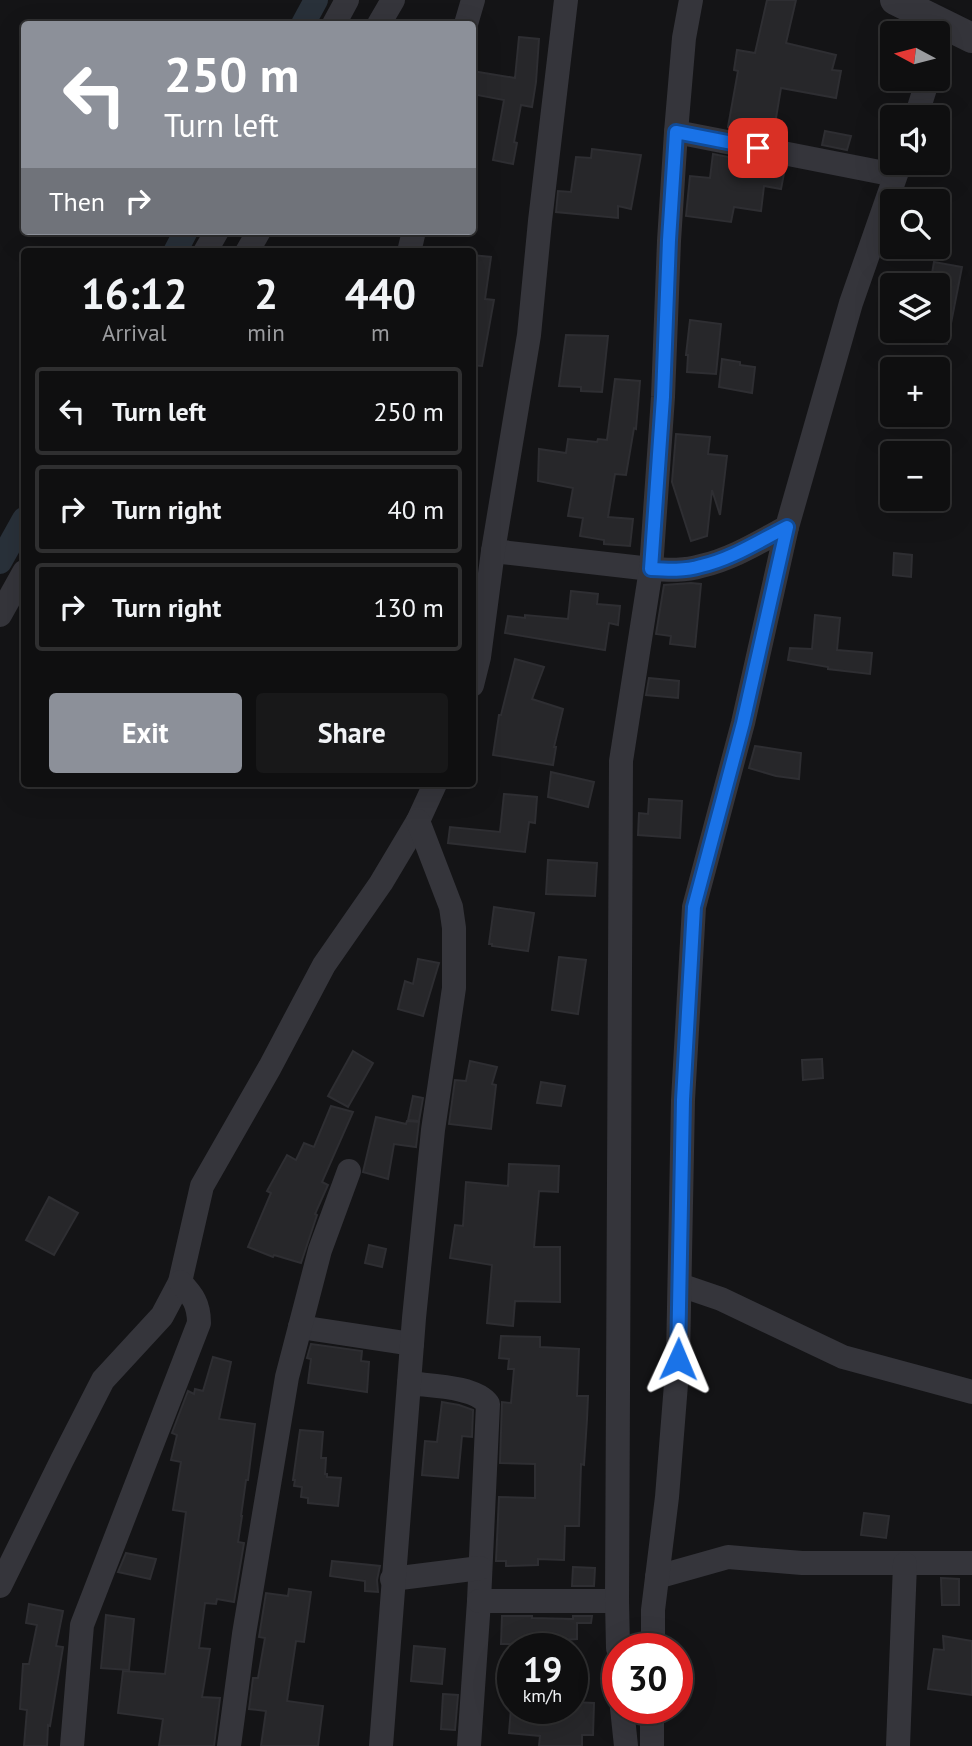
<!DOCTYPE html>
<html lang="en">
<head>
<meta charset="utf-8">
<style>
	:root { --surface:#0f0f10; --page:#181819; --text:#f1f3f6; --muted:#9b9c9f; --line:#2f2f30; --accent:#8c9099 }
	body { margin:0; font-family:"PT Sans",sans-serif; background:var(--page); color:var(--text); height:100vh; display:flex; flex-direction:column; font-size:26px; white-space:nowrap }
	* { box-sizing:border-box; margin:0 }
	p { font-size:23px; color:var(--muted) }
	.icon { flex:none; width:38px; height:38px; fill:none; stroke:currentColor; stroke-width:2; stroke-linecap:round; stroke-linejoin:round }
	.map { position:relative; flex:1; overflow:hidden }
	.sheet { position:absolute; left:21px; top:248px; width:455px; height:539px; display:flex; flex-direction:column; background:var(--surface); border-radius:7px; box-shadow:0 7px 28px #0002,0 0 0 2px var(--line) }
	.sheet>* { flex:none }
	.hud { position:absolute; left:21px; top:21px; width:455px; height:214px; border-radius:7px; box-shadow:0 7px 28px #0002,0 0 0 2px var(--line); background:#8c9099; color:#fff; overflow:hidden }
	.needle { width:46px; rotate:277deg }
	.buttons { position:absolute; left:880px; top:21px; display:grid; gap:14px }
	.buttons a { display:grid; place-items:center; width:70px; height:70px; border-radius:7px; background:var(--surface); box-shadow:0 7px 28px #0002,0 0 0 2px var(--line); font-size:35px }
	.speed { position:absolute; left:497px; top:1633px; display:flex; gap:14px; font-size:35px; font-weight:700; text-align:center }
	.speed>* { display:grid; place-content:center; width:91px; height:91px; border-radius:50%; background:var(--surface); box-shadow:0 7px 28px #0002,0 0 0 2px var(--line); line-height:1 }
	.speed small { font-size:18px; font-weight:400 }
	.speed .limit { border:10px solid #d22; background:#fff; color:#111 }
	.pin { position:absolute; display:grid; place-items:center; width:60px; height:60px; color:#fff; margin:-30px; border-radius:14px; box-shadow:0 4px 10px #0006 }
	.me { position:absolute; width:77px; margin:-38px; rotate:1deg; stroke-linejoin:round; filter:drop-shadow(0 0 5px #0008) }
	.turn { display:flex; align-items:center; gap:24px; height:147px; padding:0 28px; font-size:32px }
	.turn .icon { width:91px; height:91px; stroke-width:2.5 }
	.turn b { display:block; font-size:49px; line-height:60px }
	.then { display:flex; align-items:center; height:66px; padding:0 28px; background:#0003; gap:14px; font-size:26px }
	.eta { display:flex; justify-content:space-evenly; align-items:center; height:119px; text-align:center }
	.eta b { font-size:42px; font-weight:600; line-height:49px }
	.button { display:flex; gap:14px; margin-top:auto; padding:14px 28px }
	.button a { flex:1; height:80px; border-radius:7px; background:var(--accent); color:#fff; font-size:28px; font-weight:600; line-height:80px; text-align:center }
	.button a+a { background:var(--page); color:var(--text) }
	ul { padding:0; list-style:none }
	li { display:flex; align-items:center; gap:21px; height:88px; margin:0 14px 10px; padding:0 14px; border:4px solid var(--line); border-radius:7px }
	li div { flex:1 }
	li b { display:block; font-size:26px }
	li em { font-style:normal }
	.map>svg:first-child { display:block }
	.lines { fill:none; stroke-linecap:round; stroke-linejoin:round }
	.canal { stroke:#29313a; stroke-width:24 }
	.building { fill:#27272a; stroke:#2e2e32; stroke-width:2 }
	.minor { stroke:#35353b; stroke-width:24 }
	.tertiary { stroke:#35353b; stroke-width:30 }
	.route-casing { stroke:#114b97; stroke-width:18 }
	.route { stroke:#1a73e8; stroke-width:12 }
</style>
</head>
<body>
<div class="map">
<svg width="972" height="1746" viewBox="0 0 972 1746">
	<rect width="100%" height="100%" fill="#141416"/>
	<g class="lines">
		<g class="canal">
			<path d="M303 24 316 0"/>
			<path d="M175 252 186 231"/>
			<path d="M0 562 24 519"/>
		</g>
	</g>
	<g class="building">
		<path d="M767 0H796L786 43 836 55 832 70 841 71 836 98 781 88 773 136 728 127 738 71 734 70 737 50 755 53Z"/>
		<path d="M519 37 539 39 536 82 532 107 521 105 514 142 517 143 513 164 493 160 504 100 472 94V71L515 78Z"/>
		<path d="M825 131 851 136 847 150 822 145Z"/>
		<path d="M592 149 641 155 631 209 618 206V218L556 212 558 191 571 192 576 157 591 158Z"/>
		<path d="M713 154 785 168 781 189 764 186 761 211 734 207 731 222 686 216 690 176 710 178Z"/>
		<path d="M472 255 491 257 485 299 494 300 482 366 472 365Z"/>
		<path d="M934 262 962 267 947 344 938 343V285H930Z"/>
		<path d="M690 320 721 324 716 374 687 372 688 355H686Z"/>
		<path d="M566 335 608 336 602 392 581 391V387L559 386Z"/>
		<path d="M722 359 740 362V365L755 367 752 393 719 387Z"/>
		<path d="M615 379 640 381 636 429 634 428 626 475 615 474 608 517 633 519 630 546 604 544V540L580 536 583 518 568 516 573 488 538 481 539 449 566 453 568 439 597 442 598 439 607 440Z"/>
		<path d="M676 434 710 437 708 454 727 456 720 515 712 490 707 536 691 541 672 482Z"/>
		<path d="M894 553 912 555 911 577 893 575Z"/>
		<path d="M691 583 701 584 695 647 670 644 671 636 656 634 664 585Z"/>
		<path d="M571 591 598 594 597 604 620 606 618 625 609 623 605 650 505 633 508 616 525 618V615L568 619Z"/>
		<path d="M815 615 840 618 837 650 872 653 870 674 828 669V667L788 660 790 648 812 649Z"/>
		<path d="M515 659 544 667 532 699 563 709 554 747H556L553 765 493 755 499 715H501Z"/>
		<path d="M649 678 679 681 678 698 646 695Z"/>
		<path d="M755 746 801 753 799 779 776 776 749 768Z"/>
		<path d="M551 772 594 782 588 807 548 797Z"/>
		<path d="M504 794 537 797 535 823 529 822 525 852 448 843 450 827 500 832Z"/>
		<path d="M649 799 682 801 680 838 638 835 639 813 648 814Z"/>
		<path d="M548 860 597 863 595 896 546 894Z"/>
		<path d="M494 907 534 913 528 951 492 946V944H489Z"/>
		<path d="M559 957 586 960 578 1014 552 1010Z"/>
		<path d="M418 959 439 963 423 1016 398 1009 405 981 413 984Z"/>
		<path d="M353 1051 373 1063 348 1107 328 1096Z"/>
		<path d="M822 1059 823 1078 803 1080 802 1060Z"/>
		<path d="M470 1061 497 1067 492 1084 496 1085 491 1129 449 1124 455 1080 466 1081Z"/>
		<path d="M541 1082 565 1086 561 1106 537 1103Z"/>
		<path d="M413 1096 423 1098 419 1121 408 1120Z"/>
		<path d="M331 1106 353 1112 322 1182 328 1185 315 1214 317 1215 301 1263 274 1255 273 1257 248 1247 271 1193 267 1191 287 1155 296 1160 304 1143 314 1147Z"/>
		<path d="M376 1117 406 1124 407 1121 419 1122 416 1147 394 1144 388 1179 363 1172Z"/>
		<path d="M509 1164 559 1166 558 1192 539 1191 534 1247H560V1302L515 1301 513 1326 487 1323 492 1265 450 1258 455 1225 463 1226 466 1182 508 1186Z"/>
		<path d="M49 1197 78 1213 54 1255 26 1240Z"/>
		<path d="M369 1245 386 1249 382 1267 365 1263Z"/>
		<path d="M501 1336 540 1337V1347L579 1349 577 1396H588L587 1419 584 1465 581 1464 579 1526H565L564 1560 538 1559V1565L506 1566V1561H496L499 1497 535 1498V1464L500 1463 502 1402 511 1403 514 1369H508L509 1359 499 1358Z"/>
		<path d="M311 1344 362 1351 361 1361 369 1362 367 1392 308 1383 311 1359 307 1358Z"/>
		<path d="M213 1357 231 1362 219 1419 255 1424 248 1480H246L241 1516H242L238 1542 244 1543 234 1602 217 1599 216 1604 205 1603 199 1648 210 1649 202 1697 220 1698 214 1746H159L163 1719 118 1713 123 1671 165 1674 186 1512 173 1510 181 1462 171 1460 177 1435 172 1433 188 1391 194 1394 195 1389 203 1391Z"/>
		<path d="M442 1402 459 1405 473 1410 472 1437 462 1436 458 1478 422 1475 425 1441 437 1442Z"/>
		<path d="M300 1430 323 1432 321 1458H326L325 1474H327V1477L341 1478 338 1506 308 1503V1498L301 1497 302 1487 294 1486 295 1480H293Z"/>
		<path d="M864 1513 889 1516 886 1538 861 1535Z"/>
		<path d="M126 1553 156 1559 150 1579 118 1572Z"/>
		<path d="M332 1561 380 1566 377 1580 378 1592 365 1591V1581L330 1576Z"/>
		<path d="M573 1567 595 1568 594 1586H572Z"/>
		<path d="M941 1578 959 1579V1605H942Z"/>
		<path d="M289 1589 311 1592 304 1642 296 1641 287 1701 323 1706 318 1746H261L266 1711 249 1709 253 1678H258L265 1638 259 1637 266 1593 288 1596Z"/>
		<path d="M29 1604 63 1611 56 1646 63 1647 50 1726 48 1725 47 1746H24L27 1710 20 1709 23 1664H29L37 1625 26 1623Z"/>
		<path d="M106 1615 134 1619 129 1670 101 1668Z"/>
		<path d="M502 1616H532V1618L573 1619V1616H592L591 1623H577V1639L531 1642V1644H501Z"/>
		<path d="M943 1636 972 1641V1695L928 1689 934 1649 944 1650Z"/>
		<path d="M414 1646 445 1649 442 1684 411 1681Z"/>
		<path d="M443 1694 458 1695 455 1730 441 1729Z"/>
		<path d="M572 1702 594 1703 593 1735H582V1746H539L540 1736 509 1733 511 1708H572Z"/>
	</g>
	<g class="lines">
		<g class="minor">
			<path d="M334 24 347 0"/>
			<path d="M379 24 393 0"/>
			<path d="M466 24 473 0"/>
			<path d="M916 117 928 79"/>
			<path d="M676 132 895 175"/>
			<path d="M205 252 217 231"/>
			<path d="M247 252 259 231"/>
			<path d="M409 252 414 231"/>
			<path d="M493 551 651 569C668 570 685 571 701 566 732 559 759 542 787 527"/>
			<path d="M0 615 24 572"/>
			<path d="M472 685 479 657 493 551 529 335 540 221 566 0"/>
			<path d="M680 1285 721 1299 843 1357 972 1392"/>
			<path d="M300 1327 412 1344"/>
			<path d="M409 1383C430 1386 475 1386 488 1404L479 1601 469 1746"/>
			<path d="M657 1577 728 1557 802 1563H972"/>
			<path d="M392 1579 480 1568"/>
			<path d="M0 1586 62 1460 103 1380 162 1316 180 1282 202 1186 270 1067 324 965 381 883 418 821 435 784"/>
			<path d="M479 1601H617"/>
			<path d="M618 1648 617 1601 621 761 651 569 663 397 669 241 676 132 684 38 691 0"/>
			<path d="M653 1648V1610L667 1497 678 1359 683 1100 694 907 743 723 787 527 851 303 900 163"/>
			<path d="M622 1708 626 1746"/>
			<path d="M72 1746 82 1625 199 1323C199 1304 193 1296 180 1282"/>
			<path d="M229 1746 244 1634 287 1377 320 1250 349 1171"/>
			<path d="M381 1746 414 1318 433 1130 454 988V928L451 907 418 821"/>
			<path d="M652 1746V1708"/>
			<path d="M898 1746 905 1564"/>
		</g>
		<path class="tertiary" d="M895 0 972 38"/>
	</g>
	<g class="lines">
		<g class="route-casing">
			<path id="route" d="M678 1359 683 1100 694 907 743 723 787 527C759 541 732 559 701 566 685 571 668 570 651 569L663 397 669 240 676 132 758 148"/>
		</g>
		<use href="#route" class="route"/>
	</g>
</svg>
<div class="buttons">
<a><svg class="needle" viewBox="-14 -14 28 28"><path d="M0-13l5 13h-10z" fill="#e53935"/><path d="M0 13l5-13h-10z" fill="#9b9c9f"/></svg></a>
<a><svg class="icon" aria-label="sound" viewBox="0 0 24 24"><path d="M4 9h4l5-4v14l-5-4H4zM17 9q2 3 0 6"/></svg></a>
<a><svg class="icon" aria-label="search" viewBox="0 0 24 24"><circle cx="10" cy="10" r="6"/><path d="M15 15l6 6"/></svg></a>
<a><svg class="icon" aria-label="layers" viewBox="0 0 24 24"><path d="M12 4l9 5-9 5-9-5zM3 14l9 5 9-5"/></svg></a>
<a>+</a>
<a>−</a>
</div>
<div class="speed"><div>19<small>km/h</small></div><div class="limit">30</div></div>
<div class="pin" style="left:758px;top:148px;background:#d93025"><svg class="icon" aria-label="arrive" viewBox="0 0 24 24"><path d="M6 21V4h12l-3 4 3 4H6"/></svg></div>
<svg class="me" style="left:678px;top:1359px" viewBox="-20 -20 40 40"><path d="M0-17L14 15 0 8-14 15z" fill="#1a73e8" stroke="#fff" stroke-width="4"/></svg>
<div class="hud">
<div class="turn"><svg class="icon" aria-label="left" viewBox="0 0 24 24"><path d="M17 20v-9H6M10 6l-5 5 5 5"/></svg><div><b>250 m</b>Turn left</div></div>
<div class="then">Then<svg class="icon" aria-label="right" viewBox="0 0 24 24"><path d="M7 20v-9h11M14 6l5 5-5 5"/></svg></div>
</div>
<section class="sheet">
<div class="eta">
<div><b>16:12</b><p>Arrival</p></div>
<div><b>2</b><p>min</p></div>
<div><b>440</b><p>m</p></div>
</div>
<ul>
<li><svg class="icon" aria-label="left" viewBox="0 0 24 24"><path d="M17 20v-9H6M10 6l-5 5 5 5"/></svg><div><b>Turn left</b></div><em>250 m</em></li>
<li><svg class="icon" aria-label="right" viewBox="0 0 24 24"><path d="M7 20v-9h11M14 6l5 5-5 5"/></svg><div><b>Turn right</b></div><em>40 m</em></li>
<li><svg class="icon" aria-label="right" viewBox="0 0 24 24"><path d="M7 20v-9h11M14 6l5 5-5 5"/></svg><div><b>Turn right</b></div><em>130 m</em></li>
</ul>
<div class="button"><a>Exit</a><a>Share</a></div>
</section>
</div>
</body>
</html>
